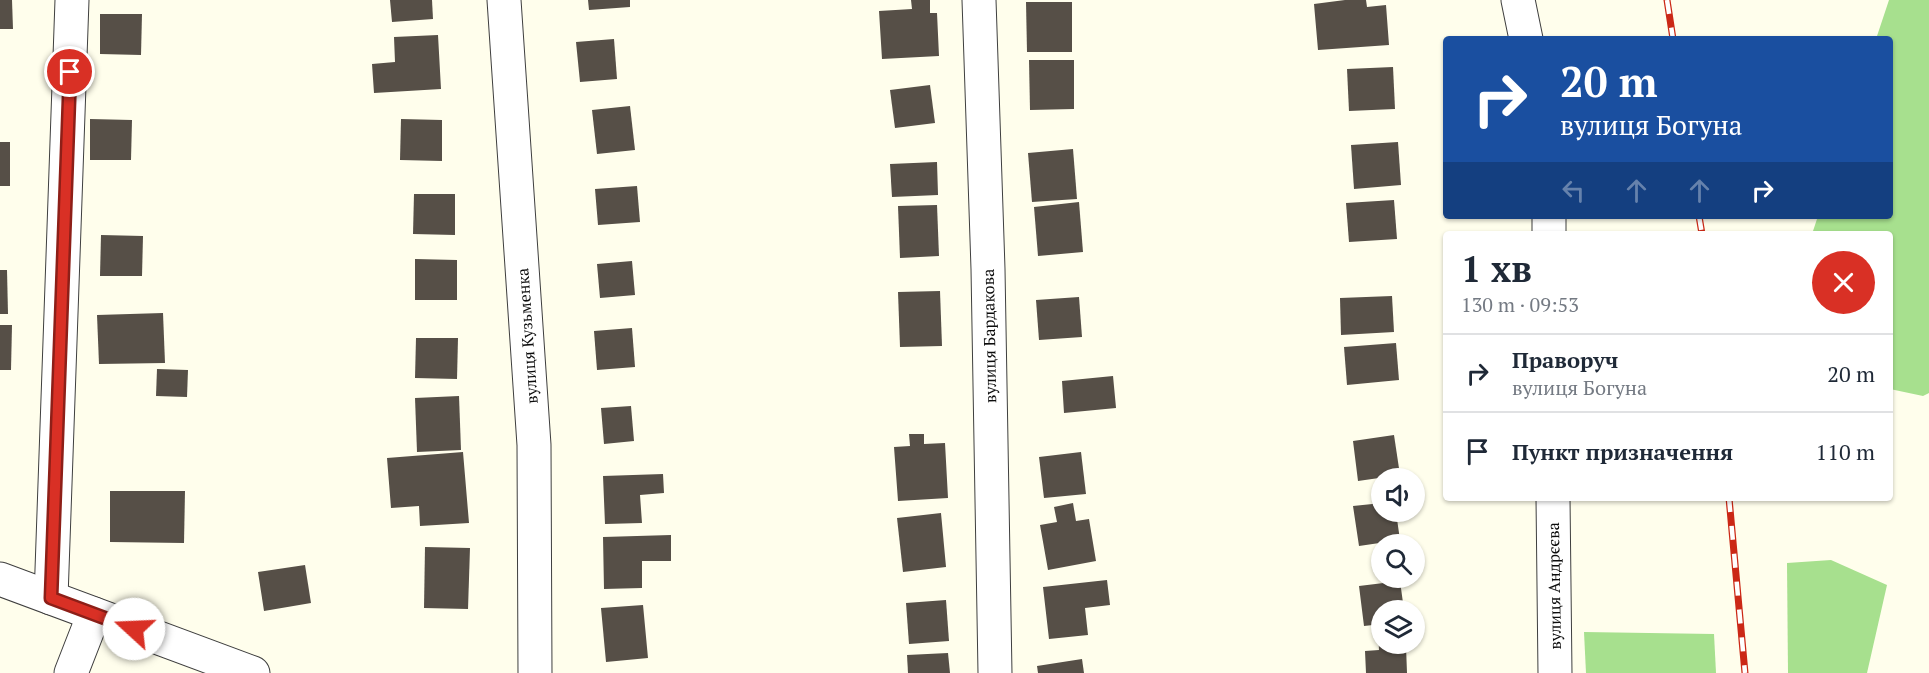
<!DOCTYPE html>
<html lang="uk">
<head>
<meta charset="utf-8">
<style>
	:root { --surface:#fff; --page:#f2f2f3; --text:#1f2937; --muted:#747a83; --line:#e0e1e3 }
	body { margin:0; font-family:"PT Serif",serif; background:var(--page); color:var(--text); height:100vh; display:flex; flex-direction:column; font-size:22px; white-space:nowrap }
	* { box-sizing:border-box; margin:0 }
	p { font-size:20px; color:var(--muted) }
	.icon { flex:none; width:33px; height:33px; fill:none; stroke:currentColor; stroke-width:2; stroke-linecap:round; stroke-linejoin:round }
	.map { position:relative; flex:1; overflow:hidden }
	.side { position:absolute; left:1443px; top:231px; width:450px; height:270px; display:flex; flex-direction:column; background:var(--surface); border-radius:6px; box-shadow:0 2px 4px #0004 }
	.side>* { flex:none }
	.top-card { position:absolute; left:1443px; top:36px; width:450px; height:183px; border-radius:6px; box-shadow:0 2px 4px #0004; background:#1a4fa0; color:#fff; overflow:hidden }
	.buttons { position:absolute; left:1371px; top:468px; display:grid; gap:12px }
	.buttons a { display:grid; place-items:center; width:54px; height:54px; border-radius:50%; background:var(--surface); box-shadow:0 2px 4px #0004; font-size:30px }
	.pin { position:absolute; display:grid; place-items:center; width:51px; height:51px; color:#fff; margin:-26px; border:3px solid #fff; border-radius:50%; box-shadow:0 2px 6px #0007 }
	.me { position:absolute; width:66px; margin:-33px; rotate:290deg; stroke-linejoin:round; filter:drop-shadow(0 0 4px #0008) }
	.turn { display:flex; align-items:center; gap:21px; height:126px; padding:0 18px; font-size:27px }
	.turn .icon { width:78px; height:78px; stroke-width:2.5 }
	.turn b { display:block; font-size:42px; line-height:51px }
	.lanes { display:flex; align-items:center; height:57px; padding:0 18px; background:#0003; justify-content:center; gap:30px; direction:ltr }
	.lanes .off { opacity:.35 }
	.round { display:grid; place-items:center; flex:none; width:63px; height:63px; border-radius:32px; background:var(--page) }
	.overview { display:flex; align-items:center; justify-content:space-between; height:102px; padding:0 18px }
	h1 { font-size:36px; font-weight:800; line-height:45px }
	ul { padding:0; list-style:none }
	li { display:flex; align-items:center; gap:18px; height:78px; padding:0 18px; border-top:2px solid var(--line) }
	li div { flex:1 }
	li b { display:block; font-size:22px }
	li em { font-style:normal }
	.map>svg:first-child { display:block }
	.forest { fill:#a7e08e }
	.building { fill:#564f47 }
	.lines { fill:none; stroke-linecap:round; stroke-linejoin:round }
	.minor-casing { stroke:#3f3f3f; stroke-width:35 }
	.minor { stroke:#fff; stroke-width:33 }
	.rail-casing { stroke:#cb2816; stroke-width:7 }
	.rail { stroke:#fff; stroke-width:4.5; stroke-dasharray:14; stroke-linecap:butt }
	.route-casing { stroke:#8d1f18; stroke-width:15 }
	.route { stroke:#d93025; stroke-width:10 }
	.labels { text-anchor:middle; stroke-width:6; stroke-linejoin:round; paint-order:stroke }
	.street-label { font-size:16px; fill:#0c0c0c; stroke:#fff }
</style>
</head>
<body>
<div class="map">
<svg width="1929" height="673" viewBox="0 0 1929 673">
	<rect width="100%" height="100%" fill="#fffeec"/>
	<g class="forest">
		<path d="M1889 0H1929V393L1923 396 1890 389V234H1812L1818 216H1890V39H1876Z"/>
		<path d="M1831 560 1887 585 1867 673H1788L1787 563Z"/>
		<path d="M1584 632 1714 634 1716 673H1586Z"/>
	</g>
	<g class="building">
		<path d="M0 0H12L13 29H0Z"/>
		<path d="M390 0H432L433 19 392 22Z"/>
		<path d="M588 0H630V7L589 10Z"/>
		<path d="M911 0H930V13H937L939 56 882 59 879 11 912 9Z"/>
		<path d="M1345 0H1366L1367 7 1386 5 1389 45 1318 50 1314 4Z"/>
		<path d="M1026 2H1072V52H1027Z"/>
		<path d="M100 14H142L141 55 100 54Z"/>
		<path d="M438 35 441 89 374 93 372 64 395 62 394 37Z"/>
		<path d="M614 39 617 79 580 82 576 42Z"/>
		<path d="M1029 60H1074V109L1030 110Z"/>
		<path d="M1393 67 1395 109 1349 111 1347 69Z"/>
		<path d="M930 85 935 123 895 128 890 90Z"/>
		<path d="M630 106 635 150 597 154 592 110Z"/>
		<path d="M90 119 132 120 131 160H90Z"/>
		<path d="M401 119 442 120V161L400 160Z"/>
		<rect x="0" y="142" width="10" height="44"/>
		<path d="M1398 142 1401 185 1354 189 1351 145Z"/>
		<path d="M1073 149 1077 199 1032 202 1028 153Z"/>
		<path d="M937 162 938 195 892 197 890 164Z"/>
		<path d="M637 186 640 222 598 225 595 189Z"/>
		<path d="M414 194H455V235L413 234Z"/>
		<path d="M1394 200 1397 239 1349 242 1346 203Z"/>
		<path d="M1079 202 1083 252 1038 256 1034 207Z"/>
		<path d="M937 205 939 256 900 258 898 206Z"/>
		<path d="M101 235 143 236 142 276H100Z"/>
		<path d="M415 259 457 260V300H415Z"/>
		<path d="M632 261 635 295 600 298 597 264Z"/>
		<path d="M0 270H7L8 314H0Z"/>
		<path d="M940 291 942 346 900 347 898 292Z"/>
		<path d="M1392 296 1394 332 1341 335 1340 298Z"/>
		<path d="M1079 297 1082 337 1039 340 1036 300Z"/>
		<path d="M163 313 165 363 99 364 97 315Z"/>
		<path d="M0 325H12L11 370H0Z"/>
		<path d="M632 328 635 367 597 370 594 331Z"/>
		<path d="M416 338H458L457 379 415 378Z"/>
		<path d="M1396 343 1399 380 1347 385 1344 347Z"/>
		<path d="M157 369 188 370 187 397 156 396Z"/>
		<path d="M1113 376 1116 408 1064 413 1062 381Z"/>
		<path d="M459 396 461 450 417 452 415 398Z"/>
		<path d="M631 406 634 441 604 444 601 408Z"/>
		<path d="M909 434H924V444L945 443 948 498 898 501 894 447 910 446Z"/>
		<path d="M1394 435 1400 475 1358 481 1353 441Z"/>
		<path d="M463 452 469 523 420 526 419 506 391 508 387 458Z"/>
		<path d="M1081 452 1086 494 1044 498 1039 457Z"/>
		<path d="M663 474 664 493 640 495 642 523 605 524 603 476Z"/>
		<path d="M110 491H185L184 543 110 542Z"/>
		<path d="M1073 503 1076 521 1089 519 1096 561 1048 570 1040 525 1057 522 1054 507Z"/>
		<path d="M1382 503V512H1396L1400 540 1359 546 1353 506Z"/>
		<path d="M941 513 946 567 903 572 897 518Z"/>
		<path d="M671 535V561H642V588L604 589 603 537Z"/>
		<path d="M425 547 470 548 468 609 424 608Z"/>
		<path d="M305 565 311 603 264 611 258 572Z"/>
		<path d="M1107 580 1110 605 1085 608 1088 635 1049 639 1043 587Z"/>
		<path d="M1400 581 1404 610H1382V624L1364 626 1359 586Z"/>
		<path d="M946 600 949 641 909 644 906 603Z"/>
		<path d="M643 605 648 658 606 662 601 608Z"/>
		<path d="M1378 632H1382V644L1406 646 1407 673H1366L1365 651 1379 650Z"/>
		<path d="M948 653 950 673H908L907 655Z"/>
		<path d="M1082 659 1084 673H1038L1037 666Z"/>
	</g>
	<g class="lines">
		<g class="minor-casing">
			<g id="minor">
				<path d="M504 0 534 445 535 673"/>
				<path d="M979 0 988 269 995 673"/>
				<path d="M1518 0 1526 39"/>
				<path d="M1549 216V234"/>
				<path d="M1553 498 1555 673"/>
				<path d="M0 579 253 673"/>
				<path d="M51 598 72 0"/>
				<path d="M71 673 94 614"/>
			</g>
		</g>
		<use href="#minor" class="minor"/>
		<g class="rail-casing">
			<g id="rail">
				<path d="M1667 0 1673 39"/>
				<path d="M1699 216 1702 234"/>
				<path d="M1729 498 1745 673"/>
			</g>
		</g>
		<use href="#rail" class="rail"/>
	</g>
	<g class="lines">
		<g class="route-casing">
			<path id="route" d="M70 72 51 598 134 629"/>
		</g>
		<use href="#route" class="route"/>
	</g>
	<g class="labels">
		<g class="street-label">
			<text transform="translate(527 336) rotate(-94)" y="6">вулиця Кузьменка</text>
			<text transform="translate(989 336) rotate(-91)" y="6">вулиця Бардакова</text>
			<text transform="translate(1554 586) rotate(-91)" y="6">вулиця Андрєєва</text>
		</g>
	</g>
</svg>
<div class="buttons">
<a><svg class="icon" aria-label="sound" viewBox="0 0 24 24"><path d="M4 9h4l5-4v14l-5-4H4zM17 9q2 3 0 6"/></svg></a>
<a><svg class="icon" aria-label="search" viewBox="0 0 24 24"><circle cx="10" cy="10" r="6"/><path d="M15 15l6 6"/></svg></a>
<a><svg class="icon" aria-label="layers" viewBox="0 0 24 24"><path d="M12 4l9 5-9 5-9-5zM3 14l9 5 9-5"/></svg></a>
</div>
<div class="pin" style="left:70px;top:72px;background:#d93025"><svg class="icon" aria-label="arrive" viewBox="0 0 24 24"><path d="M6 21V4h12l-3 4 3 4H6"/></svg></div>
<svg class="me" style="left:134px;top:629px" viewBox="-20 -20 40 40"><circle r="19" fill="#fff"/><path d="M0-13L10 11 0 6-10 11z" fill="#d93025"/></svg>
<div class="top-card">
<div class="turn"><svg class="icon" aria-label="right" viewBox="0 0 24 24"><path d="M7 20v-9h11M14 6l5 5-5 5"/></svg><div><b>20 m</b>вулиця Богуна</div></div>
<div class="lanes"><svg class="icon off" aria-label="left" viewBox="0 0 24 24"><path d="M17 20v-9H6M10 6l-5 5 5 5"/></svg><svg class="icon off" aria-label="ahead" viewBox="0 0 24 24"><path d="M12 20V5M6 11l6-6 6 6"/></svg><svg class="icon off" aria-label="ahead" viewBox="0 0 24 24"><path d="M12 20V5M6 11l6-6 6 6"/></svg><svg class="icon" aria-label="right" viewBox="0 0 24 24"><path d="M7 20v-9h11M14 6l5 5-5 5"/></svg></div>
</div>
<section class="side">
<div class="overview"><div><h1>1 хв</h1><p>130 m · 09:53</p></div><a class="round" style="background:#d93025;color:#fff"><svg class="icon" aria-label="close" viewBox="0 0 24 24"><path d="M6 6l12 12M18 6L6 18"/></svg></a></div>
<ul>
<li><svg class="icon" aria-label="right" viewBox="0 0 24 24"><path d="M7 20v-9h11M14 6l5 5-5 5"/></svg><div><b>Праворуч</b><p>вулиця Богуна</p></div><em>20 m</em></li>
<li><svg class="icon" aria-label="arrive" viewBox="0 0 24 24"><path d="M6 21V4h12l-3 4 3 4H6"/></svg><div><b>Пункт призначення</b></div><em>110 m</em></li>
</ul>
</section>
</div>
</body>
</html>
